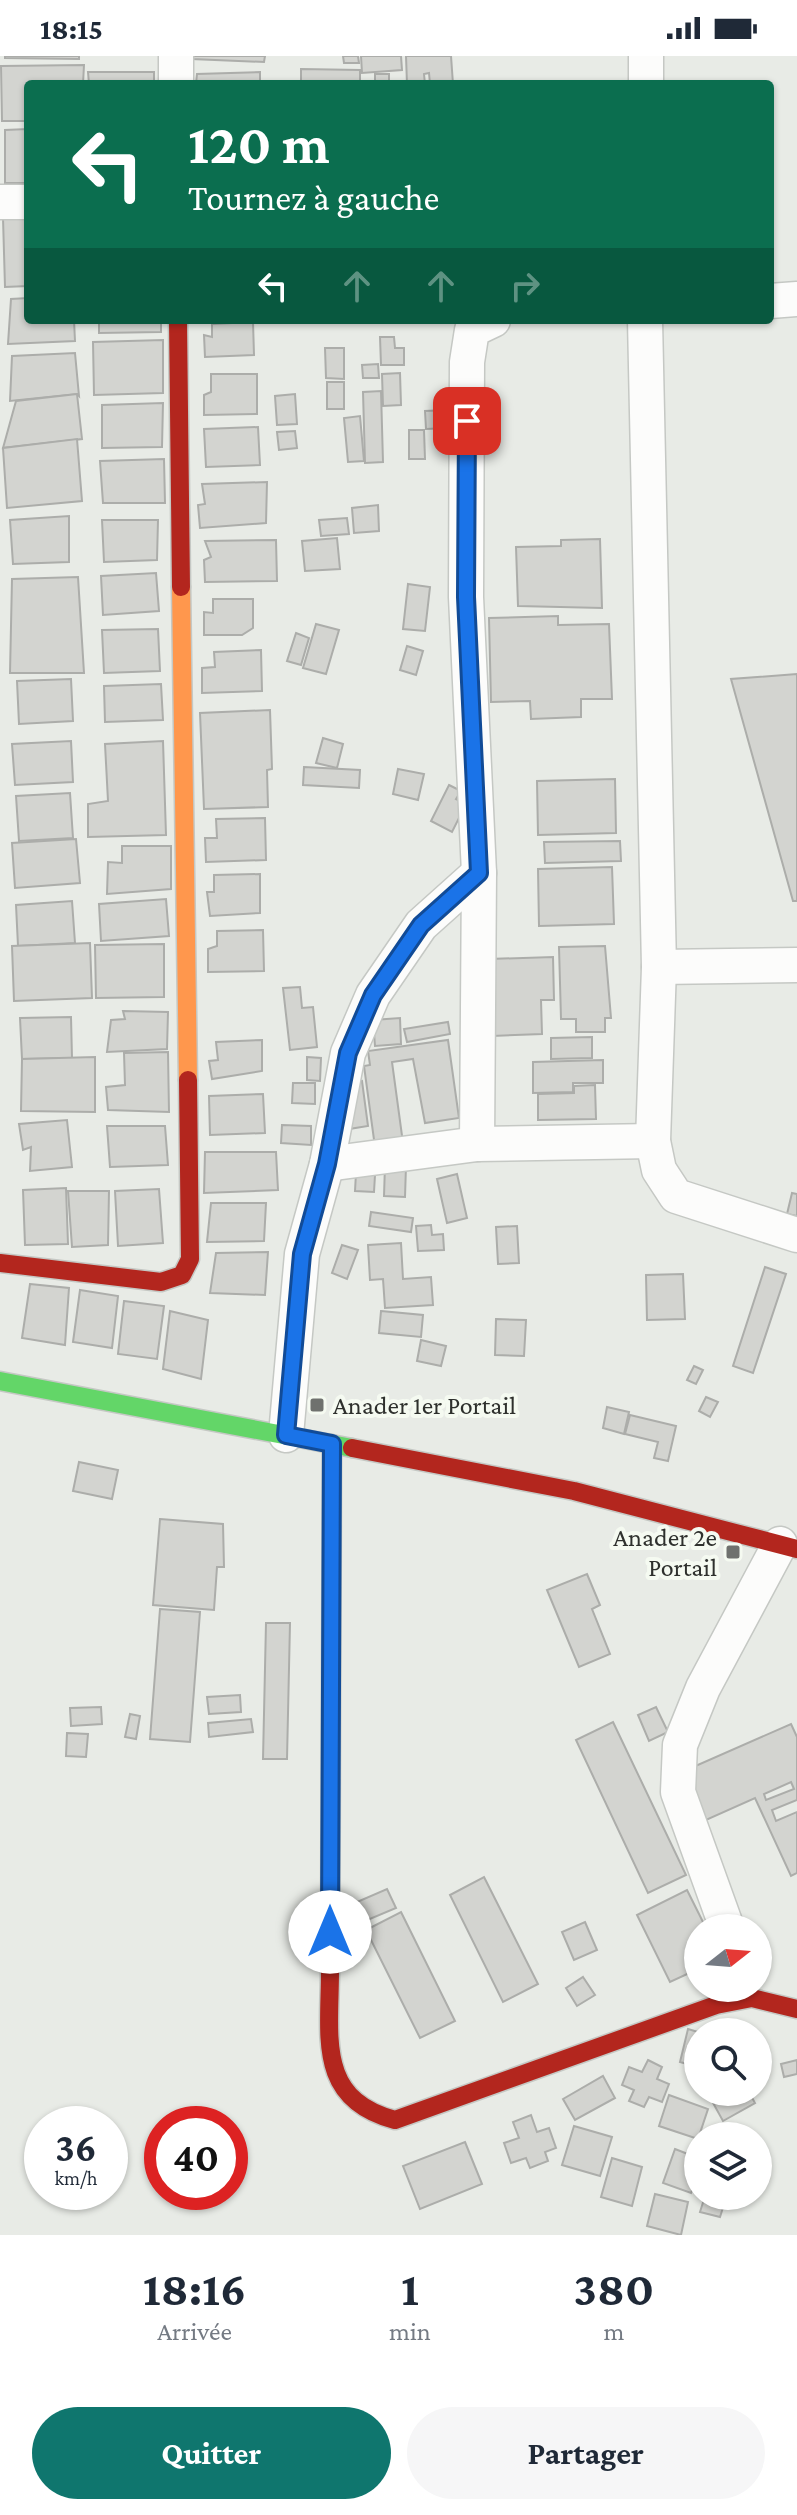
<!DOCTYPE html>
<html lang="fr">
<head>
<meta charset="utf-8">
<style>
	:root { --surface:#fff; --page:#f6f6f7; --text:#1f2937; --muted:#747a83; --accent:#0f766e }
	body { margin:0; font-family:"Crimson Pro",serif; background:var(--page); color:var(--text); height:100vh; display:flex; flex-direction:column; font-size:30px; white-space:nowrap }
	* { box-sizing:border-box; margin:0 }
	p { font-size:26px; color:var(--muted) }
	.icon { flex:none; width:44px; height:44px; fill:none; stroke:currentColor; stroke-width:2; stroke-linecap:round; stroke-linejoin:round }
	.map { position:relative; height:2179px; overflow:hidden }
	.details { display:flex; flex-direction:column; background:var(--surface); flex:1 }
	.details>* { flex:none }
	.hud { position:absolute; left:24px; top:24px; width:750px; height:244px; border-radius:8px; box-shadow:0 2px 6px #0004; background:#0b6e4f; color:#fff; overflow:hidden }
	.needle { width:52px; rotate:73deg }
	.tools { position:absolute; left:684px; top:1858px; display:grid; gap:16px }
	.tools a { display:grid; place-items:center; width:88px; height:88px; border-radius:50%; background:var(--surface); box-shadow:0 2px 6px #0004; font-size:40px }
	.speed { position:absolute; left:24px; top:2050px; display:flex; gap:16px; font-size:40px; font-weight:700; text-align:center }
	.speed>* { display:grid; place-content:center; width:104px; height:104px; border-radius:50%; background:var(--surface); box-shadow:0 2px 6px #0004; line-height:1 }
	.speed small { font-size:20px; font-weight:400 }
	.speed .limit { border:12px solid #d22; background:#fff; color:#111 }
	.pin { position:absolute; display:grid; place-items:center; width:68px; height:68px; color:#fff; margin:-34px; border-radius:16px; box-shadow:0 4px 12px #0006 }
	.me { position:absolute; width:88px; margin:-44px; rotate:0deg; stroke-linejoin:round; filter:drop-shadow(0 0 6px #0008) }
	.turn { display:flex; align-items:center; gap:28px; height:168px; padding:0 32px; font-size:36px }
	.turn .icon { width:104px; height:104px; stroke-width:2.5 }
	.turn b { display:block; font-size:56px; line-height:68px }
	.lanes { display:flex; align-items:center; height:76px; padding:0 32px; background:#0003; justify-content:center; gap:40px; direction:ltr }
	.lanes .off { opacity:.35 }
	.eta { display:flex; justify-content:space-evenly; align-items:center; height:136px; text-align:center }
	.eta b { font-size:48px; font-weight:700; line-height:56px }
	.action { display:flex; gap:16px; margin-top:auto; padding:16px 32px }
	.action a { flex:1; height:92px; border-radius:48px; background:var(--accent); color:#fff; font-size:32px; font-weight:700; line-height:92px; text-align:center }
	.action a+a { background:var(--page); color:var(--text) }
	.status { display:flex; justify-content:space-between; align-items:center; height:56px; padding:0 40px; background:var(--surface); direction:ltr }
	.status svg { height:22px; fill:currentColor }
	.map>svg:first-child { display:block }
	.building { fill:#d3d4d0; stroke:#acadaa; stroke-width:2; fill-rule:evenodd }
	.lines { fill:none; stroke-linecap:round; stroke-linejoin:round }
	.street-casing { stroke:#c5c8c4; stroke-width:37 }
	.fast-casing { stroke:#c5c8c4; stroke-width:21 }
	.slow-casing { stroke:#c5c8c4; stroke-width:21 }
	.jam-casing { stroke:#c5c8c4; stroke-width:21 }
	.street { stroke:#fcfcfb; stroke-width:34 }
	.fast { stroke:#63d668; stroke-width:18 }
	.slow { stroke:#ff974d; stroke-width:18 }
	.jam { stroke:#b3261e; stroke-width:18 }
	.route-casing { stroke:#114b97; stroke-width:20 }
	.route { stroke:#1a73e8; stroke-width:14 }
	.poi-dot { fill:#6f716e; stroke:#f5faf1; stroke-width:3 }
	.labels { text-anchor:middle; stroke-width:8; stroke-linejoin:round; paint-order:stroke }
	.poi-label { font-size:26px; fill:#2e302d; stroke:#f5faf1; text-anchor:start }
</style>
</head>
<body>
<div class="status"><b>18:15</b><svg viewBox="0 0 49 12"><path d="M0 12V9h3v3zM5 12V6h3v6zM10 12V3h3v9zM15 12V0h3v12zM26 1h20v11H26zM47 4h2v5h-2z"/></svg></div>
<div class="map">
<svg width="797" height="2179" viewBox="0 0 797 2179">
	<rect width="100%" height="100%" fill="#e8ebe6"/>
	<g class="building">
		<path d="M5 0H79V3L5 2Z"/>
		<path d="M192 0H265L264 6 192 3Z"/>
		<path d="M343 0H358L359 7H344Z"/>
		<path d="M361 0H401L402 14 362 17Z"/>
		<path d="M406 0H451L453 28H430L429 17 424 18 425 28H407Z"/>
		<path d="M84 9 83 28H28V65H2L1 10Z"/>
		<path d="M301 13 360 14V27H301Z"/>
		<path d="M88 16H154V28H89Z"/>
		<path d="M260 16V28H196L197 18Z"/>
		<rect x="375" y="18" width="14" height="10"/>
		<path d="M28 73V127H5V74Z"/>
		<path d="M3 162H28V230L5 231Z"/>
		<path d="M28 242V264H74L75 285 8 288 11 243Z"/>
		<path d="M99 264H161V276L99 277Z"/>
		<path d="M253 266 254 299 205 301 204 279 212 281V268Z"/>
		<path d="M380 281H394L395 292H404V309H381Z"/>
		<path d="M163 284V337L94 339 93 286Z"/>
		<path d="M325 292H344V323L326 322Z"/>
		<path d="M75 297 79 340 77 338 10 345 12 300Z"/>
		<path d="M378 308 379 322H363L362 309Z"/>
		<path d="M400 317 401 349 383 350 382 318Z"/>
		<path d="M211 318H257V358L204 359V339L211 336Z"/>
		<rect x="327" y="326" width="17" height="27"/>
		<path d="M381 335 383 406 365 407 363 336Z"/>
		<path d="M77 338 82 383 3 392 16 345Z"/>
		<path d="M295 338 297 368 277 369 275 340Z"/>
		<path d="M163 347 162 391 102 392V349Z"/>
		<path d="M447 354V372L426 373 425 355Z"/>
		<path d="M360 360 364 405 348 406 344 362Z"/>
		<path d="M258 371 260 409 206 411 204 373Z"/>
		<path d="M409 374H424L425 403H409Z"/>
		<path d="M295 375 297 392 279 394 277 376Z"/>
		<path d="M77 383 82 445 7 452 3 392Z"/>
		<path d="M164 403 165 447H103L100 405Z"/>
		<path d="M267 426 266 467 200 472 198 449 205 448 202 428Z"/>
		<path d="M378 449 379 475 354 477 352 452Z"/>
		<path d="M69 460V506L13 508 10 464Z"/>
		<path d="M347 462 349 478 321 480 319 464Z"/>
		<path d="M102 464H158L157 504 104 506Z"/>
		<path d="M337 482 340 513 305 515 302 485Z"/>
		<path d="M600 483 602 552 518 550 516 491 561 490V484Z"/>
		<path d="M276 484 277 525 205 526 204 504 211 501 205 485Z"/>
		<path d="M156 517 159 555 103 559 101 520Z"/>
		<path d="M78 521 84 617H10L12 523Z"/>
		<path d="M408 528 430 531 425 575 403 573Z"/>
		<path d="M213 543H253V572L242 579H204V556L213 557Z"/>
		<path d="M558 560V569L609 568 612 643H581V661L531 663 530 645 491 646 489 562Z"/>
		<path d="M316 568 339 574 326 618 303 612Z"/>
		<path d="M158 573 160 615 104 617 102 574Z"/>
		<path d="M296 577 309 582 301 609 287 605Z"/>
		<path d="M407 590 423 595 416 619 400 614Z"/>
		<path d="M261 594 262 635 202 637V612L215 611 214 596Z"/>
		<path d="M797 618V845H793L731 623Z"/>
		<path d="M71 623 73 665 19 668 17 625Z"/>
		<path d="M161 628 163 664 105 666 104 630Z"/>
		<path d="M270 654 272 713 267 714 268 751 204 753 200 657Z"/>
		<path d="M323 682 343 688 337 712 316 707Z"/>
		<path d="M71 685 73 726 15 729 12 688Z"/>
		<path d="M163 685 166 779 88 781V748L108 745 105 688Z"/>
		<path d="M304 711 360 714 359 732 303 729Z"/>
		<path d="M398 713 424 718 418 744 393 738Z"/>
		<path d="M615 723 616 777 538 779 537 725Z"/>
		<path d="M449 729 461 735 456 743 466 748 452 776 431 765Z"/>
		<path d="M70 737 73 782 19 785 16 740Z"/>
		<path d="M265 762 266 804 206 806 205 782H217L216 763Z"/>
		<path d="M76 783 80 827 15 832 12 787Z"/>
		<path d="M620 785 621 805 545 807 544 786Z"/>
		<path d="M122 790H171V833L107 838 108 806 122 807Z"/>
		<path d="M612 811 614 868 539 870 538 813Z"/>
		<path d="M260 818V857L210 860 207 836H214V819Z"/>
		<path d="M166 843 169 880 101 885 99 848Z"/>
		<path d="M72 845 75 887 18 890 16 849Z"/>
		<path d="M263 874 264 915 208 916V893L217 890V875Z"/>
		<path d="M90 887 92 942 14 945 12 890Z"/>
		<path d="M164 888V941L96 942 95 889Z"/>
		<path d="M605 890 611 962H605V976H576V963H561L559 891Z"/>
		<path d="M553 901 554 944H541L542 978 492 980 489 903Z"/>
		<path d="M300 931 302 952 313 951 317 991 290 994 283 932Z"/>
		<path d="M123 955 168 956 167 993 107 996 111 964 125 963Z"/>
		<path d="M71 961 72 1002 22 1003 20 962Z"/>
		<path d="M400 962 401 988 375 990 373 964Z"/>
		<path d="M448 966 450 978 407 986 404 973Z"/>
		<path d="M592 981V1002L551 1003V982Z"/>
		<path d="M262 984V1015L212 1023 209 1005 218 1004 216 986Z"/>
		<path d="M448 984 459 1062 425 1067 413 1003 392 1006 403 1087 375 1091 364 1010 370 1009 368 995Z"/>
		<path d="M168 996 169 1056 108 1054 106 1031 125 1029 124 997Z"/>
		<path d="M95 1001V1056L21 1055 22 1003Z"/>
		<path d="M307 1001 321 1002 320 1025 307 1024Z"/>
		<path d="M603 1004V1027H573V1036L533 1037V1006Z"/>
		<path d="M362 1025 368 1070 349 1073 343 1028Z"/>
		<path d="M293 1027H315V1048L292 1047Z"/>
		<path d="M595 1029 596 1063 538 1064V1038L574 1037V1030Z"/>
		<path d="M263 1038 265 1077 210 1079 209 1040Z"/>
		<path d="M67 1064 72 1111 30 1115 31 1091 23 1094 19 1068Z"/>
		<path d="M282 1069 311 1070V1089L281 1087Z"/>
		<path d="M107 1070H165L168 1109 110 1111Z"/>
		<path d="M205 1096H276L278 1134 204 1137Z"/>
		<path d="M385 1109 406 1110 405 1141 384 1140Z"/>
		<path d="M356 1117 375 1119 374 1136 355 1135Z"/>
		<path d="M457 1118 467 1162 447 1167 437 1123Z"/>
		<path d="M66 1132 68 1188 25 1189 23 1134Z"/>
		<path d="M159 1133 163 1187 118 1190 115 1135Z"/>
		<path d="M68 1135H109L108 1189 72 1191Z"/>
		<path d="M792 1137 797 1138V1160L787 1158Z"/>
		<path d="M211 1147H266L264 1185 207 1186Z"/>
		<path d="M371 1156 413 1162 411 1176 369 1170Z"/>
		<path d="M431 1169 432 1179 443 1178 444 1194 418 1195 416 1170Z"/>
		<path d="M517 1170 519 1207 498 1208 496 1171Z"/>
		<path d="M401 1187 403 1223 431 1221 433 1249 385 1252 383 1223 370 1224 368 1189Z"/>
		<path d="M342 1189 358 1194 347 1223 332 1217Z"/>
		<path d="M268 1196 265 1239 210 1237 216 1197Z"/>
		<path d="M765 1211 786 1218 753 1317 733 1310Z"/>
		<path d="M683 1218 685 1263 647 1264 646 1219Z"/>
		<path d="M30 1228 69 1232 65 1289 22 1282Z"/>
		<path d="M80 1234 118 1240 112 1292 73 1286Z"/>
		<path d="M124 1245 164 1250 157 1303 118 1298Z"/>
		<path d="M170 1255 208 1264 201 1323 163 1313Z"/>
		<path d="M381 1255 423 1259 421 1281 379 1277Z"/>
		<path d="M496 1263 526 1264 524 1300 495 1299Z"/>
		<path d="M421 1284 446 1290 441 1310 417 1305Z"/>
		<path d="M694 1310 703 1314 696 1328 687 1324Z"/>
		<path d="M706 1341 718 1346 710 1361 699 1355Z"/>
		<path d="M607 1351 629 1356 624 1378 603 1372Z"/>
		<path d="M630 1359 676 1370 668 1405 654 1402 658 1386 625 1378Z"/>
		<path d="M79 1406 118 1414 112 1443 73 1435Z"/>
		<path d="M160 1463 223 1468 224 1511H217L214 1554 153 1549Z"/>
		<path d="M587 1518 600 1549 592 1553 610 1598 579 1611 547 1534Z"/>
		<path d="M160 1553 200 1556 190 1686 150 1683Z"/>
		<path d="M266 1567H290L287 1703H263Z"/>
		<path d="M240 1639 241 1656 209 1658 207 1641Z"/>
		<path d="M101 1651 102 1668 71 1670 70 1652Z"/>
		<path d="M656 1651 668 1676 649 1685 638 1659Z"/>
		<path d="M130 1658 140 1660 136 1683 125 1681Z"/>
		<path d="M251 1663 253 1676 209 1681 208 1667Z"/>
		<path d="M613 1666 686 1819 648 1837 576 1684Z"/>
		<path d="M791 1668 797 1681V1744L772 1754 776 1765 797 1756V1817L791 1820 755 1742 706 1764 684 1715ZM791 1726 794 1733 766 1744 764 1738Z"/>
		<path d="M67 1677 88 1678 86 1701 66 1700Z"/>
		<path d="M484 1821 538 1928 503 1946 450 1839Z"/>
		<path d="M387 1833 396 1852 358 1868 350 1849Z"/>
		<path d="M687 1834 706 1872H698V1913L670 1926 637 1859Z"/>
		<path d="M401 1856 455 1965 420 1982 366 1874Z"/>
		<path d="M585 1866 597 1894 574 1904 562 1876Z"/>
		<path d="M583 1921 595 1939 577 1950 566 1932Z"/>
		<path d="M688 1973 698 1976V2011L680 2006Z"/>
		<path d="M648 2004 662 2011 657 2023 669 2028 662 2046 649 2041 644 2051 629 2045 634 2034 622 2029 629 2011 642 2016Z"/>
		<path d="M797 2004V2018L784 2021 781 2008Z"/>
		<path d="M603 2020 615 2042 575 2064 563 2043Z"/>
		<path d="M707 2036H749L755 2047 723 2065Z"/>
		<path d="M669 2039 708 2053 698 2083 659 2070Z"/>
		<path d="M531 2059 537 2076 549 2072 556 2092 545 2096 548 2105 530 2112 526 2102 511 2107 504 2087 519 2082 513 2066Z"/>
		<path d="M574 2070 612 2081 600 2120 562 2109Z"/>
		<path d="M465 2086 482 2128 420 2153 403 2110Z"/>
		<path d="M675 2093 698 2102V2118L691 2137 663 2127Z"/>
		<path d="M612 2102 642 2111 632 2150 601 2141Z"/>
		<path d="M655 2138 688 2146 681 2179 647 2170Z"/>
		<path d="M705 2140 726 2142 720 2161 700 2156Z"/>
	</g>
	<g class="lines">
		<g class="street-casing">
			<g id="street">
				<path d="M646 0V28"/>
				<path d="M176 28V0"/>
				<path d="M0 146H28"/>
				<path d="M770 245 797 243"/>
				<path d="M645 264 659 911 653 1085 659 1114 676 1140 797 1179"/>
				<path d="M659 911 797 909"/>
				<path d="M477 1088 479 817 466 541 467 306 472 274 493 264"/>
				<path d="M327 1108 477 1088 653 1085"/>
				<path d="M286 1379 302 1198 327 1108 348 997 373 939 421 869 479 817"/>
				<path d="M727 1872 678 1736 680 1689 703 1632 780 1488"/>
			</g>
		</g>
		<g class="fast-casing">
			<path id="fast" d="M0 1325 352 1392"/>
		</g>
		<g class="slow-casing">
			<g id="slow">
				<path d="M181 531 188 1024"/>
				<path d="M330 1914 332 1388"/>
			</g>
		</g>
		<g class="jam-casing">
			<g id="jam">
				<path d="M178 264 181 531"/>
				<path d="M0 1207 161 1226 182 1219 190 1203 188 1024"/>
				<path d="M352 1392 574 1435 797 1493"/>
				<path d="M330 1914C330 1981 316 2043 395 2064L716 1949 752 1942 797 1953"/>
			</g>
		</g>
		<use href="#street" class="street"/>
		<use href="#fast" class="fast"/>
		<use href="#slow" class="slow"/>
		<use href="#jam" class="jam"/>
	</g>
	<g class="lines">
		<g class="route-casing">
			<path id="route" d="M330 1876 332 1388 286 1379 302 1198 327 1108 348 997 373 939 421 869 479 817 466 541 467 365"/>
		</g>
		<use href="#route" class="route"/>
	</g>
	<g class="poi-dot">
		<rect x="309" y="1341" width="16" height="16" rx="4"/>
		<rect x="725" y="1488" width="16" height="16" rx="4"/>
	</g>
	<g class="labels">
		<g class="poi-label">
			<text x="333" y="1358">Anader 1er Portail</text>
			<text x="717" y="1490" text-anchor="end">Anader 2e<tspan x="717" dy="30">Portail</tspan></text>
		</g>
	</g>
</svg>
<div class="tools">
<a><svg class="needle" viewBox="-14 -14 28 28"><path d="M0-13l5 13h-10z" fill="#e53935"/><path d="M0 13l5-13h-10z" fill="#747a83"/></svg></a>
<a><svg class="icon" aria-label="search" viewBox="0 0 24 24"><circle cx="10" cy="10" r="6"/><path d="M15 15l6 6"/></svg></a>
<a><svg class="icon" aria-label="layers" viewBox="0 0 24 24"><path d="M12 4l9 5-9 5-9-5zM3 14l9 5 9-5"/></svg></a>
</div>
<div class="speed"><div>36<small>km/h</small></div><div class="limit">40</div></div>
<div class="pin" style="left:467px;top:365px;background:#d93025"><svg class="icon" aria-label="arrive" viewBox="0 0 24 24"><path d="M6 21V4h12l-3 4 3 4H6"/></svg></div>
<svg class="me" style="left:330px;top:1876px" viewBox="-20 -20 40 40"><circle r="19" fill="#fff"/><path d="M0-13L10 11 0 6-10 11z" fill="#1a73e8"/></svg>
<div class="hud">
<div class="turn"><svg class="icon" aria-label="left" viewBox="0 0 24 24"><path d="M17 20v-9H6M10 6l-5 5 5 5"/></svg><div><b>120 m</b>Tournez à gauche</div></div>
<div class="lanes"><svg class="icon" aria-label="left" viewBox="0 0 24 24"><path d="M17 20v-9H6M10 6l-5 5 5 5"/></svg><svg class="icon off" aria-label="ahead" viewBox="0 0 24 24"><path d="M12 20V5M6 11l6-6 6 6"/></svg><svg class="icon off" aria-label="ahead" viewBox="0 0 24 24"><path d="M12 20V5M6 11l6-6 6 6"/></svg><svg class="icon off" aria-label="right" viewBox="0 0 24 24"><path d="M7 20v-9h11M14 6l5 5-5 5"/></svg></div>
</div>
</div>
<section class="details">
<div class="eta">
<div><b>18:16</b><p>Arrivée</p></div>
<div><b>1</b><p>min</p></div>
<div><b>380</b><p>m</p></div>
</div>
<div class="action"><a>Quitter</a><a>Partager</a></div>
</section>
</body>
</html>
